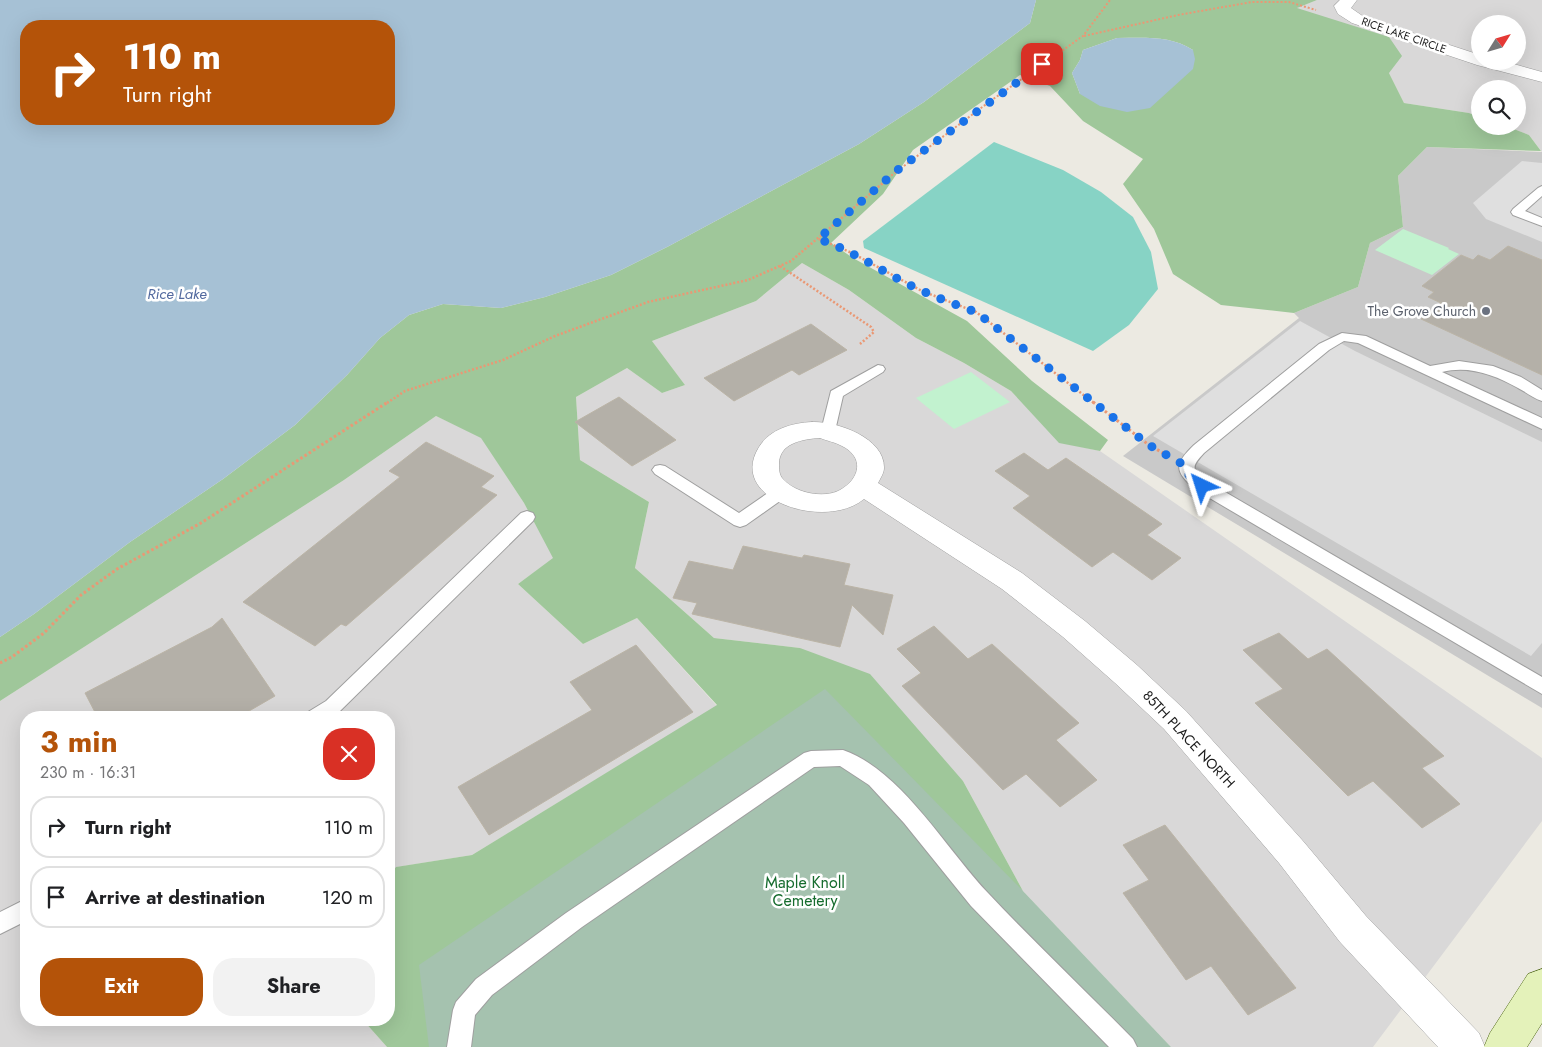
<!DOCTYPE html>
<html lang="en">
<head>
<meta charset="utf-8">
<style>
	:root { --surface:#fff; --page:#f2f2f2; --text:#202124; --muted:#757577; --line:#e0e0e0; --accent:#b45309 }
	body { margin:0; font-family:Jost,sans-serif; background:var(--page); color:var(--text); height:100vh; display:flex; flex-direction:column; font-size:19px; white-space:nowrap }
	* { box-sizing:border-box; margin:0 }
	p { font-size:16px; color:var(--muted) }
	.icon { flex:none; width:28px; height:28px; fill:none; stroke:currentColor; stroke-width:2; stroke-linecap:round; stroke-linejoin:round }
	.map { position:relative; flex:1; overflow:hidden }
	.panel { position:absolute; left:20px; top:711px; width:375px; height:315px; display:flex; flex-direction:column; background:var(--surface); border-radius:20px; box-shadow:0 5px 20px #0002 }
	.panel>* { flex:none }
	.banner { position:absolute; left:20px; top:20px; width:375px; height:105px; border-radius:20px; box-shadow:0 5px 20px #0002; background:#b45309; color:#fff; overflow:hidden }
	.needle { width:32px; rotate:53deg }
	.controls { position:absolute; left:1471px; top:15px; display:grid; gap:10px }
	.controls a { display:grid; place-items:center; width:55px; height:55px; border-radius:50%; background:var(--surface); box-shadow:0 5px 20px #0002; font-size:25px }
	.pin { position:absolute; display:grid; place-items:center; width:42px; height:42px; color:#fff; margin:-21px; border-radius:10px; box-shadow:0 2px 8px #0006 }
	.me { position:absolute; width:55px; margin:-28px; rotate:319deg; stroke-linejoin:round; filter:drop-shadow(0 0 4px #0008) }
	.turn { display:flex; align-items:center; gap:18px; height:105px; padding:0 20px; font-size:22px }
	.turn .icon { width:65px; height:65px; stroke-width:2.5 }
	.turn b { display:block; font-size:35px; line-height:42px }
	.round { display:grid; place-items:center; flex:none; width:52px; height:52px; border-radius:20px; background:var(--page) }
	.overview { display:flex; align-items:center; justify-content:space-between; height:85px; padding:0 20px }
	h1 { font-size:30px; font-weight:700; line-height:38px; color:var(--accent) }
	.action { display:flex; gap:10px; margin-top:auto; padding:10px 20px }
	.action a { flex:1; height:58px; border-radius:20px; background:var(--accent); color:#fff; font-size:20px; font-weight:700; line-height:58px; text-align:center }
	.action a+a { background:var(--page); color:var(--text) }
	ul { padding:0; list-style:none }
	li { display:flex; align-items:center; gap:15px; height:62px; margin:0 10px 8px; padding:0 10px; border:2px solid var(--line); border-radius:20px }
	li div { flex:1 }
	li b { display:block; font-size:19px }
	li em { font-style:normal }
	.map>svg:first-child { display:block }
	.residential { fill:#d9d8d8; fill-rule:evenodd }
	.religious { fill:#c9c9c9 }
	.forest { fill:#9fc79a; fill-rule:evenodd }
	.cemetery { fill:#a5c2af }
	.park { fill:#c2f2cf }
	.pitch { fill:#87d3c5 }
	.parking { fill:#dfdfdf }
	.water { fill:#a6c1d5; fill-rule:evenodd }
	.building { fill:#b4b0a8; stroke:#bbb4a6 }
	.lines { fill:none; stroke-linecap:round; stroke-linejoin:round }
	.lane-casing { stroke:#9f9f9f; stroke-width:2 }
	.street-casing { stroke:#9f9f9f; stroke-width:1 }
	.secondary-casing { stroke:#4a6410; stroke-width:1 }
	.path-far2 { stroke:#ea9874; stroke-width:2; stroke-dasharray:2 2; stroke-linecap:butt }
	.path-far1 { stroke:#ea9874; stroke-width:2.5; stroke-dasharray:2 2; stroke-linecap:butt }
	.path { stroke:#ea9874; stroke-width:3; stroke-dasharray:2.5 2.5; stroke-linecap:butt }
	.lane { fill:#fff; fill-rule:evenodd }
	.street { fill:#fff; fill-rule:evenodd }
	.secondary { fill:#e4f2ba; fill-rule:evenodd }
	.route { stroke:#1a73e8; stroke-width:9; stroke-dasharray:0 16.2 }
	.worship-dot { fill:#6b7280; stroke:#fff; stroke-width:2 }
	.labels { text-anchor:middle; stroke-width:5; stroke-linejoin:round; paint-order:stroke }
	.far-street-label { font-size:11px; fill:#1b1b1b; stroke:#fff }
	.worship-label { font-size:14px; fill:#5b616d; stroke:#fff; text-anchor:end }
	.street-label { font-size:14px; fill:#1b1b1b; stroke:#fff }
	.water-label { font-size:15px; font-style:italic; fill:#536a9f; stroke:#fff }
	.near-park-label { font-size:16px; fill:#166c2e; stroke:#fff }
</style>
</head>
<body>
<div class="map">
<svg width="1542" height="1047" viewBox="0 0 1542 1047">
	<rect width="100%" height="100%" fill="#eceae2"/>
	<g class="residential">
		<path d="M1317 0H1542V152L1529 135 1506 126H1518V89H1480V117L1469 113 1404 103 1389 73 1296 8ZM1480 24H1518V61H1480Z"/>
		<path d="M802 263 849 290 916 338 964 363 1011 391 1059 442 1100 451 1542 758V821L1373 1047H1171L1023 891 963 781 800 648 714 638 635 568 649 502 580 460 576 397 627 368 662 393 685 385 652 341 756 301Z"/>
		<path d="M436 416 481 437 524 503 554 558 518 584 583 644 637 618 717 706 472 855 397 867 389 876V718H26V1020H363L387 1047H0V701L344 480Z"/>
	</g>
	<path class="religious" d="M1427 147 1542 152V708L1123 456 1299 318 1294 313 1358 287 1370 243 1403 227 1398 176Z"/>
	<path class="forest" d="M1036 0H1317L1297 8 1389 37 1402 56 1389 73 1404 103 1469 113 1480 117V126H1506L1529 135 1541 151 1427 147 1398 176 1403 227 1370 243 1358 287 1294 313 1221 305 1173 274 1154 229 1123 184 1143 159 1083 121 1050 86 1020 75 913 150 883 194 831 243 853 258 967 321 1032 381 1108 440 1100 451 1059 443 1011 391 964 363 916 338 849 290 802 263 756 301 652 341 685 385 662 393 627 368 576 397 580 460 649 502 635 568 714 638 800 648 870 674 963 781 1023 891 961 844 498 1047H387L363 1020H389V876L396 867 472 855 717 705 637 618 583 644 518 584 553 558 524 503 481 438 436 416 344 480 0 701V637L34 614 130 542 223 479 295 425 347 375 380 338 409 315 443 304 501 308 545 297 611 275 669 246 859 144 924 102 1030 23ZM1117 38C1143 38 1170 35 1193 50L1080 94 1072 73 1080 60 1083 50Z"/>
	<path class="cemetery" d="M825 689 1023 891 1171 1047H429L419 965Z"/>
	<g class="park">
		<path d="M1403 229 1449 248 1448 249 1459 254 1432 275 1375 250Z"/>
		<path d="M971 372 1010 402 954 429 916 398Z"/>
	</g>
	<path class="pitch" d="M994 142 1063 170 1101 192 1133 217 1151 252 1158 289 1129 325 1093 351 864 248 863 241Z"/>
	<g class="parking">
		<path d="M1522 161 1542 163V242L1486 219 1473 203Z"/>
		<path d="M1300 321 1355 351 1542 442V643L1531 656 1153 436Z"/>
	</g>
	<g class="water">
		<path d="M0 0H1036L1030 23 924 102 859 144 669 246 611 275 545 297 501 308 443 304 409 315 380 338 347 375 295 425 223 479 130 542 34 614 0 637ZM26 26H389V119H26Z"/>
		<path d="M1117 38C1143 38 1170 35 1193 50L1195 59 1193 69 1150 108 1127 112 1100 106 1080 94 1072 73 1080 60 1083 50Z"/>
	</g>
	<g class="building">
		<path d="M1508 246 1542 260V375L1421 319 1441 303 1428 297 1434 292 1422 286 1461 255 1473 260 1478 255 1490 260Z"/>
		<path d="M811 324 847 350 799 375 792 370 734 401 704 378Z"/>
		<path d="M619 397 676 440 632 466 575 422Z"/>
		<path d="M426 442 494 476 481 487 497 495 346 626 341 624 315 646 243 602 400 477 389 471Z"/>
		<path d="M1024 453 1048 470 1066 458 1162 524 1147 535 1181 558 1152 580 1113 552 1092 567 1013 508 1030 496 995 471Z"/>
		<path d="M743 546 802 558 804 555 850 564 844 585 893 595 883 635 852 605 840 647 692 614 697 603 673 598 689 561 733 570Z"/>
		<path d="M222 618 275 696 237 718H98L85 693 212 627Z"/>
		<path d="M934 626 968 659 992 644 1079 723 1056 740 1097 780 1060 807 1026 774 1003 790 902 686 921 673 897 649Z"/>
		<path d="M1279 633 1308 659 1327 649 1444 756 1422 768 1460 804 1422 828 1373 781 1348 796 1255 703 1283 689 1243 650Z"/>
		<path d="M636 645 693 712 489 835 458 787 592 710 570 682Z"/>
		<path d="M1165 825 1296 988 1248 1015 1211 966 1186 980 1123 893 1149 880 1123 845Z"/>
	</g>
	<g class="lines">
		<g class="lane-casing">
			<g id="lane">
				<path d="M1542 186V196L1525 211 1542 218V226L1513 215 1511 212 1513 209 1538 188Z"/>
				<path d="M1342 333 1366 336 1430 366 1459 361 1493 366 1521 377 1542 390V401C1533 398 1526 392 1518 388 1495 375 1469 365 1442 372L1542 418V429L1358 343 1344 341 1329 350 1204 453C1190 468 1192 469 1208 482L1542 677V694L1196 490C1175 472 1173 465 1194 445L1319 344Z"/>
				<path d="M878 365 883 366 885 369 883 372 843 396 835 431 833 435H823L821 431 831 391Z"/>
				<path d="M660 465 665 466 739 513 775 488 781 486 787 488 789 492 787 496 746 525 740 527 734 525 655 474 652 470 655 466Z"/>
				<path d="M527 511 533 513 535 517 533 521 340 711 331 718H306L308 712 326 701 521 513Z"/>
				<path d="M843 750C901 770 946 849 988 893 1035 943 1085 990 1133 1039L1137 1047H1109L971 906 904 823 869 785 840 766 814 767 582 927 492 995 475 1015 471 1047H447L453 1010 456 1002 476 979 566 913 804 753 811 751Z"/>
				<path d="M26 899V921L0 934V912Z"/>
			</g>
		</g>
		<g class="street-casing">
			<g id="street">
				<path d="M1340 0H1357L1351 8 1364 17 1480 55V61H1503L1542 72V82L1477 65 1352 23 1338 14 1334 6Z"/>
				<path d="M812 422C837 421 885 438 884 468 884 473 880 479 878 483L1022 573 1085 621 1137 665 1186 711 1303 841 1366 916 1479 1033 1485 1047H1438L1340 942 1279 863 1164 729 1115 683 1063 637 1002 589 864 499C826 531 726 500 759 447 770 429 792 423 812 422ZM820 438C827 441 835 442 842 446 864 457 861 478 840 490 824 499 795 493 783 479 779 475 779 469 779 464 779 443 803 439 820 438Z"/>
			</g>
		</g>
		<g class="secondary-casing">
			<path id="secondary" d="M1542 969V1023L1527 1047H1484L1490 1033 1528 974Z"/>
		</g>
		<g class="path-far2">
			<path d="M1084 36 1178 15 1252 2H1289L1316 10"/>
			<path d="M888 178 989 102 1083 36 1110 0"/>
		</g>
		<g class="path-far1">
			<path d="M819 239 852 253 922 291 976 312 1094 403"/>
			<path d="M780 266 871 327 874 332 860 344"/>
			<path d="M387 403 405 391 503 360 555 336 648 302 748 280 791 261 890 177"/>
		</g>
		<g class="path">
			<path d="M1093 402 1149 445 1163 453"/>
			<path d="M0 663 12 657 44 633 81 595 117 569 201 523 388 402"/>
		</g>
		<use href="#lane" class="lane"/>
		<use href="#street" class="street"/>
		<use href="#secondary" class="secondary"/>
	</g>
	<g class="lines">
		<path class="route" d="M1042 64 900 168 818 239C849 249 875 267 904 282 927 294 951 303 976 312L1149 445 1186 466 1189 475 1202 486"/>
	</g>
	<circle class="worship-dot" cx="1486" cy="311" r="5"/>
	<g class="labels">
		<g class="far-street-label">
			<text transform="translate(1404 35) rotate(19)" y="4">RICE LAKE CIRCLE</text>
		</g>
		<g class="worship-label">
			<text x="1476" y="316">The Grove Church</text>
		</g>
		<g class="street-label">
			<text transform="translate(1189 739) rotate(47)" y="5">85TH PLACE NORTH</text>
		</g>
		<g class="water-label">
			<text x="177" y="299">Rice Lake</text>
		</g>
		<g class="near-park-label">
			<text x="805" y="888">Maple Knoll<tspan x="805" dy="18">Cemetery</tspan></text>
		</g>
	</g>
</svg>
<div class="controls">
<a><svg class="needle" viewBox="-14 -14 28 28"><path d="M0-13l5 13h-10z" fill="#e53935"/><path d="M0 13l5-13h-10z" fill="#757577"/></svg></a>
<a><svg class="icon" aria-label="search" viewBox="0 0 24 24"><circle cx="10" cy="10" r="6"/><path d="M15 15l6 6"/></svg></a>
</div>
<div class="pin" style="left:1042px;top:64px;background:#d93025"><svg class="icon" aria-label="arrive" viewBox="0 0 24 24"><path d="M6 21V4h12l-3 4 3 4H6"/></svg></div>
<svg class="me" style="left:1202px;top:486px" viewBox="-20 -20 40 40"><path d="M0-17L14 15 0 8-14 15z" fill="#1a73e8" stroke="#fff" stroke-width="4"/></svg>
<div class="banner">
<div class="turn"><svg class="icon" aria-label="right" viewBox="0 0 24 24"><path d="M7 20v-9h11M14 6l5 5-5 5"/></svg><div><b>110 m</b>Turn right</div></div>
</div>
<section class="panel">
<div class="overview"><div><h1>3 min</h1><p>230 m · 16:31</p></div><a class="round" style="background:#d93025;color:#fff"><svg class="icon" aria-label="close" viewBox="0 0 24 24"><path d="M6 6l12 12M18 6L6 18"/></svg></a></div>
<ul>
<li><svg class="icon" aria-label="right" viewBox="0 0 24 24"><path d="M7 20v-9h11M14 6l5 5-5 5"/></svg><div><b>Turn right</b></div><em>110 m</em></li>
<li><svg class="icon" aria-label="arrive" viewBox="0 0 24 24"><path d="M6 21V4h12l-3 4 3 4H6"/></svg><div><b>Arrive at destination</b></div><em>120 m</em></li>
</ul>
<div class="action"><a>Exit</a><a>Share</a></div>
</section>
</div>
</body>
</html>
